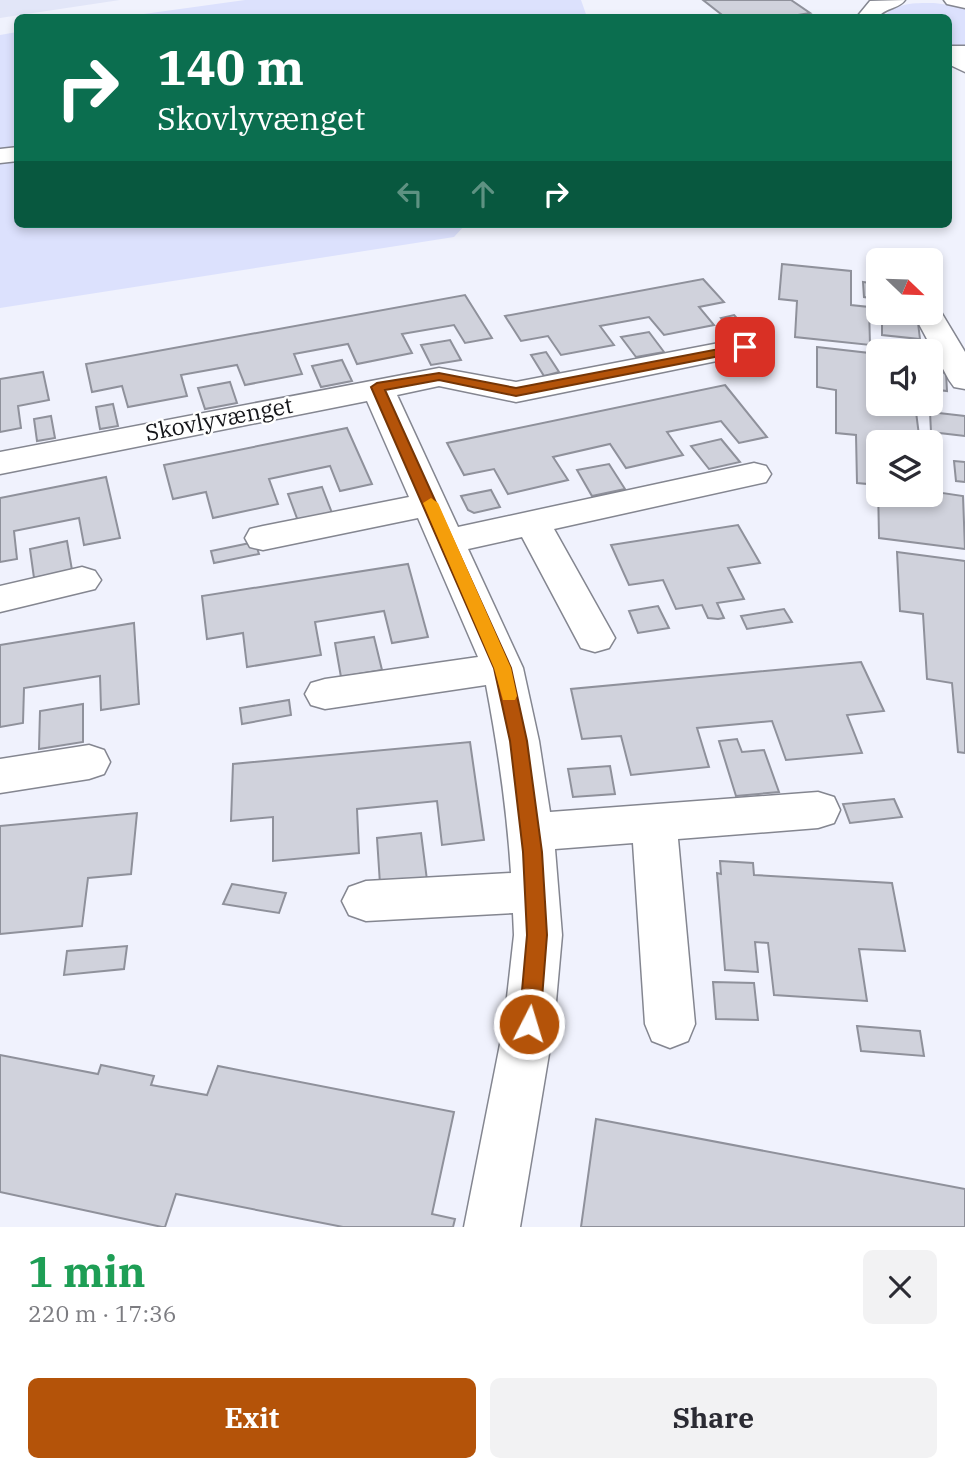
<!DOCTYPE html>
<html lang="en">
<head>
<meta charset="utf-8">
<style>
	:root { --surface:#fff; --page:#f2f2f3; --text:#2b2b33; --muted:#7c7c81; --accent:#b45309 }
	body { margin:0; font-family:"IBM Plex Serif",serif; background:var(--page); color:var(--text); height:100vh; display:flex; flex-direction:column; font-size:26px; white-space:nowrap }
	* { box-sizing:border-box; margin:0 }
	p { font-size:23px; color:var(--muted) }
	.icon { flex:none; width:38px; height:38px; fill:none; stroke:currentColor; stroke-width:2; stroke-linecap:round; stroke-linejoin:round }
	.map { position:relative; height:1227px; overflow:hidden }
	.sheet { display:flex; flex-direction:column; background:var(--surface); flex:1 }
	.sheet>* { flex:none }
	.banner { position:absolute; left:14px; top:14px; width:938px; height:214px; border-radius:10px; box-shadow:0 4px 10px #0003; background:#0b6e4f; color:#fff; overflow:hidden }
	.needle { width:46px; rotate:113deg }
	.fabs { position:absolute; left:866px; top:248px; display:grid; gap:14px }
	.fabs a { display:grid; place-items:center; width:77px; height:77px; border-radius:10px; background:var(--surface); box-shadow:0 4px 10px #0003; font-size:35px }
	.pin { position:absolute; display:grid; place-items:center; width:60px; height:60px; color:#fff; margin:-30px; border-radius:14px; box-shadow:0 4px 10px #0006 }
	.me { position:absolute; width:77px; margin:-38px; rotate:5deg; stroke-linejoin:round; filter:drop-shadow(0 0 5px #0008) }
	.turn { display:flex; align-items:center; gap:24px; height:147px; padding:0 28px; font-size:32px }
	.turn .icon { width:91px; height:91px; stroke-width:2.5 }
	.turn b { display:block; font-size:49px; line-height:60px }
	.lanes { display:flex; align-items:center; height:66px; padding:0 28px; background:#0003; justify-content:center; gap:35px; direction:ltr }
	.lanes .off { opacity:.35 }
	.round { display:grid; place-items:center; flex:none; width:74px; height:74px; border-radius:10px; background:var(--page) }
	.headline { display:flex; align-items:center; justify-content:space-between; height:119px; padding:0 28px }
	h1 { font-size:42px; font-weight:800; line-height:52px; color:#1e9e55 }
	.cta { display:flex; gap:14px; margin-top:auto; padding:14px 28px }
	.cta a { flex:1; height:80px; border-radius:10px; background:var(--accent); color:#fff; font-size:28px; font-weight:800; line-height:80px; text-align:center }
	.cta a+a { background:var(--page); color:var(--text) }
	.map>svg:first-child { display:block }
	.built { fill:#e2e6f8 }
	.green { fill:#dce1fd }
	.building { fill:#d0d2dc; stroke:#8f919b; stroke-width:2 }
	.lines { fill:none; stroke-linecap:round; stroke-linejoin:round }
	.minor-casing { stroke:#848690; stroke-width:3 }
	.major-casing { stroke:#848690; stroke-width:3 }
	.minor { fill:#fff; fill-rule:evenodd }
	.major { fill:#fff; fill-rule:evenodd }
	.route { fill:#b45309; stroke:#753606; stroke-width:2 }
	.slow { fill:#f59e0b }
	.labels { text-anchor:middle; stroke-width:5; stroke-linejoin:round; paint-order:stroke }
	.street-label { font-size:23px; fill:#141519; stroke:#fff }
</style>
</head>
<body>
<div class="map">
<svg width="965" height="1227" viewBox="0 0 965 1227">
	<rect width="100%" height="100%" fill="#f0f2fd"/>
	<path class="built" d="M0 0H120L0 18Z"/>
	<g class="green">
		<path d="M245 0H581L587 17H122Z"/>
		<path d="M934 3 965 7V47H949L948 18H883C894 2 917 3 934 3Z"/>
		<path d="M17 32 18 224H466L454 237 0 308V35Z"/>
	</g>
	<g class="building">
		<path d="M703 0H791L810 13 780 18H726Z"/>
		<path d="M782 264 851 271V305L869 307 870 345 795 337 797 301 779 299Z"/>
		<path d="M703 279 724 302 699 307 714 325 664 335 649 317 600 326 614 345 561 355 548 336 521 341 505 316Z"/>
		<path d="M863 282 878 284V299L864 297Z"/>
		<path d="M465 295 492 338 465 343 454 325 402 334 412 353 357 364 348 344 294 354 302 374 245 385 237 365 181 375 187 396 128 407 122 386 92 392 86 364Z"/>
		<path d="M734 315 751 334 737 337 721 318Z"/>
		<path d="M882 319 918 323 920 339 882 335Z"/>
		<path d="M649 332 664 352 636 357 621 337Z"/>
		<path d="M450 340 461 360 431 365 421 345Z"/>
		<path d="M817 347 878 354V404H915L920 443H878V495H931V444L939 445 942 493 963 496 965 549 879 538 878 485 857 483 856 435 836 433V390L817 387Z"/>
		<path d="M546 352 559 372 544 376 531 355Z"/>
		<path d="M342 360 352 381 321 387 312 366Z"/>
		<path d="M931 371 946 373 947 391 931 389Z"/>
		<path d="M43 372 49 400 18 406 21 428 0 432V379Z"/>
		<path d="M230 382 237 403 205 409 198 388Z"/>
		<path d="M725 385 767 437 739 443 721 421 667 432 683 455 626 468 610 444 553 457 568 480 508 494 494 469 464 475 447 443Z"/>
		<path d="M113 404 118 426 100 429 96 407Z"/>
		<path d="M930 412 965 416V436L931 432Z"/>
		<path d="M51 416 55 438 37 441 34 419Z"/>
		<path d="M347 428 372 484 340 491 330 466 269 479 278 504 213 518 206 492 173 499 164 465Z"/>
		<path d="M721 439 740 462 709 469 691 446Z"/>
		<path d="M954 461 965 462V482L956 481Z"/>
		<path d="M609 464 625 489 592 496 577 470Z"/>
		<path d="M106 477 120 538 84 545 79 518 14 531 17 559 0 562V498Z"/>
		<path d="M322 487 332 513 298 521 288 494Z"/>
		<path d="M491 490 500 507 474 513 468 510 461 496Z"/>
		<path d="M738 525 760 563 728 568 744 599 717 603 724 618 718 619 708 618 702 605 676 609 663 580 629 585 611 545Z"/>
		<path d="M67 541 72 570 34 578 30 549Z"/>
		<path d="M255 542 259 554 214 563 211 551Z"/>
		<path d="M897 552 965 561V753L958 752 952 683 927 679 923 614 900 611Z"/>
		<path d="M408 564 428 637 392 643 384 611 315 622 321 655 247 667 243 633 207 639 202 596Z"/>
		<path d="M658 606 669 628 638 633 629 611Z"/>
		<path d="M784 609 792 622 747 629 741 616Z"/>
		<path d="M134 623 139 704 101 710 100 676 24 688 23 723 0 727V645Z"/>
		<path d="M374 637 382 670 341 677 335 643Z"/>
		<path d="M861 662 884 711 847 715 862 753 786 760 772 721 697 728 709 767 631 775 621 736 582 739 571 689Z"/>
		<path d="M289 700 291 715 242 724 240 708Z"/>
		<path d="M83 704V742L39 749 40 711Z"/>
		<path d="M737 739 742 752 764 750 779 792 736 796 719 741Z"/>
		<path d="M470 742 484 840 442 845 437 801 357 809 359 853 273 861V817L231 821 233 764Z"/>
		<path d="M610 766 615 794 573 797 568 769Z"/>
		<path d="M894 799 902 817 850 823 843 804Z"/>
		<path d="M137 813 131 874 88 878 82 926 0 934V826Z"/>
		<path d="M421 833 427 880 380 884 377 838Z"/>
		<path d="M720 861 753 863 754 875 892 883 905 951 859 949 867 1001 774 995 768 943 755 942 758 972 725 970 717 873 721 874Z"/>
		<path d="M232 884 286 893 279 913 223 904Z"/>
		<path d="M127 946 124 969 64 975 67 951Z"/>
		<path d="M713 982 754 983 758 1020 716 1019Z"/>
		<path d="M857 1026 920 1031 924 1056 861 1051Z"/>
		<path d="M0 1055 98 1074 101 1065 154 1076 151 1085 207 1095 218 1066 454 1112 432 1214 455 1219 453 1227H343L176 1194 165 1227H162L0 1192Z"/>
		<path d="M596 1119 965 1189V1227H581Z"/>
	</g>
	<g class="lines">
		<g class="minor-casing">
			<g id="minor">
				<path d="M948 48 965 55V72L948 64Z"/>
				<path d="M931 305 938 307 965 352V389L954 387 949 380 913 313H931Z"/>
				<path d="M745 338 756 341 760 347 756 353 516 402 439 386 397 395 458 527 754 463 766 466 771 474 766 482 554 529 615 638 609 648 595 652 581 648 522 537 468 549 523 668 539 741 550 812 818 792 834 797 840 810 834 823 818 828 678 839 695 1024 688 1041 670 1048 652 1041 645 1024 633 843 555 849 562 935 554 1024 520 1227H464L504 1024 514 935 513 913 366 921 349 915 342 901 349 887 366 881 511 873C507 810 498 748 486 685L325 709 311 705 305 694 311 683 325 679 478 657 418 518 263 550 250 547 245 538 250 529 263 526 409 497 367 401 0 474V452L439 368 516 382Z"/>
				<path d="M82 567 95 571 101 580 95 589 0 612V586Z"/>
				<path d="M89 745 104 750 110 762 104 774 89 779 0 793V759Z"/>
			</g>
		</g>
		<g class="major-casing">
			<g id="major">
				<path d="M905 0C899 9 886 7 877 18H856L870 1Z"/>
				<path d="M944 0H965V8L947 4Z"/>
				<rect x="948" y="46" width="17" height="14"/>
				<path d="M18 147V161L0 163V149Z"/>
			</g>
		</g>
		<use href="#minor" class="minor"/>
		<use href="#major" class="major"/>
	</g>
	<path class="route" d="M745 344 752 347 750 350 516 396 439 380 385 390 511 668 527 741 542 852 547 935 540 1024 537 1031 529 1034 522 1031 519 1024 527 935 523 852 510 741 494 668 371 387 377 383 439 373 516 388Z"/>
	<path class="slow" d="M431 498 438 503 511 668 517 696 515 700H503L494 668 423 503Z"/>
	<g class="labels">
		<g class="street-label">
			<text transform="translate(219 419) rotate(-11)" y="8">Skovlyvænget</text>
		</g>
	</g>
</svg>
<div class="fabs">
<a><svg class="needle" viewBox="-14 -14 28 28"><path d="M0-13l5 13h-10z" fill="#e53935"/><path d="M0 13l5-13h-10z" fill="#7c7c81"/></svg></a>
<a><svg class="icon" aria-label="sound" viewBox="0 0 24 24"><path d="M4 9h4l5-4v14l-5-4H4zM17 9q2 3 0 6"/></svg></a>
<a><svg class="icon" aria-label="layers" viewBox="0 0 24 24"><path d="M12 4l9 5-9 5-9-5zM3 14l9 5 9-5"/></svg></a>
</div>
<div class="pin" style="left:745px;top:347px;background:#d93025"><svg class="icon" aria-label="arrive" viewBox="0 0 24 24"><path d="M6 21V4h12l-3 4 3 4H6"/></svg></div>
<svg class="me" style="left:529px;top:1024px" viewBox="-20 -20 40 40"><circle r="17" fill="#b45309" stroke="#fff" stroke-width="3"/><path d="M0-11L8 9 0 5-8 9z" fill="#fff"/></svg>
<div class="banner">
<div class="turn"><svg class="icon" aria-label="right" viewBox="0 0 24 24"><path d="M7 20v-9h11M14 6l5 5-5 5"/></svg><div><b>140 m</b>Skovlyvænget</div></div>
<div class="lanes"><svg class="icon off" aria-label="left" viewBox="0 0 24 24"><path d="M17 20v-9H6M10 6l-5 5 5 5"/></svg><svg class="icon off" aria-label="ahead" viewBox="0 0 24 24"><path d="M12 20V5M6 11l6-6 6 6"/></svg><svg class="icon" aria-label="right" viewBox="0 0 24 24"><path d="M7 20v-9h11M14 6l5 5-5 5"/></svg></div>
</div>
</div>
<section class="sheet">
<div class="headline"><div><h1>1 min</h1><p>220 m · 17:36</p></div><a class="round"><svg class="icon" aria-label="close" viewBox="0 0 24 24"><path d="M6 6l12 12M18 6L6 18"/></svg></a></div>
<div class="cta"><a>Exit</a><a>Share</a></div>
</section>
</body>
</html>
